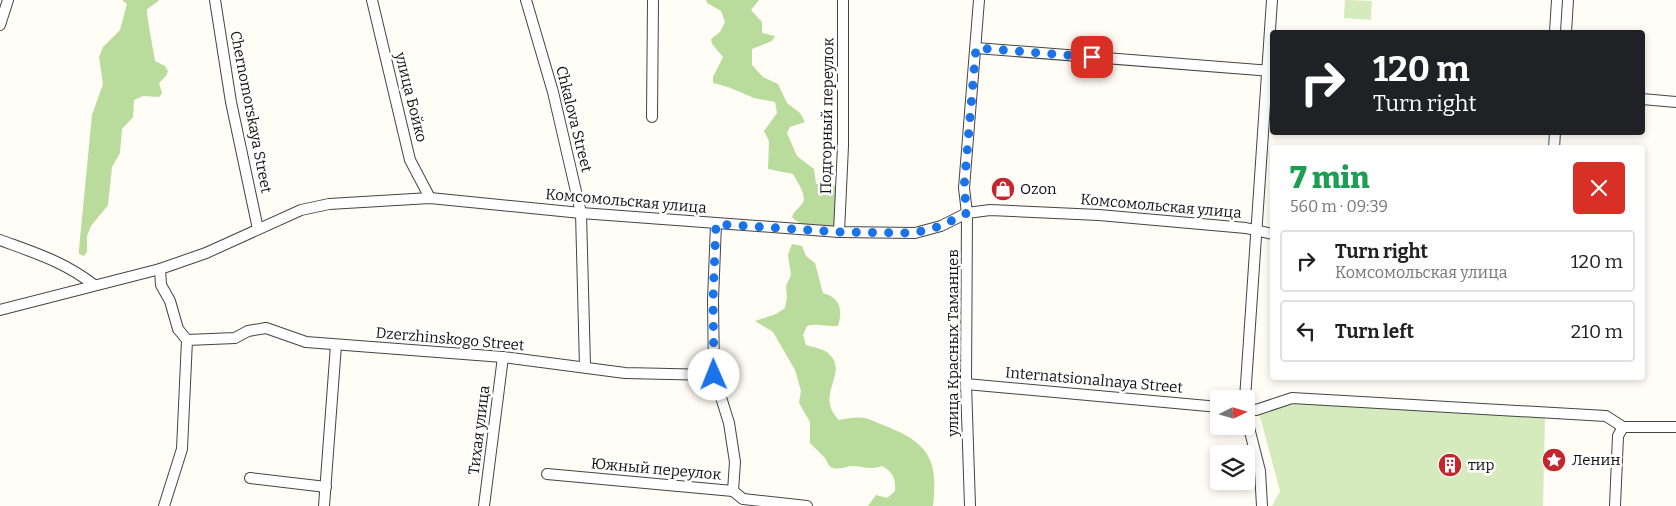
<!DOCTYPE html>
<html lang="en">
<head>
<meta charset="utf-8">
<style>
	:root { --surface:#fff; --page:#f2f2f2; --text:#222; --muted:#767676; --line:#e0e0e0 }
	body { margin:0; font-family:Bitter,serif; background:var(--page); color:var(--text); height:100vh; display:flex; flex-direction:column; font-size:19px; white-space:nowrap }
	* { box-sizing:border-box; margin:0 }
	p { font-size:16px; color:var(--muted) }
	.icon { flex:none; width:28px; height:28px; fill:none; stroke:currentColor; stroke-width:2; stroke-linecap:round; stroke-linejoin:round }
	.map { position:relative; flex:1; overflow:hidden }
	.side { position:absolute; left:1270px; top:145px; width:375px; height:235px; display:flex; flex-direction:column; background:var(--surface); border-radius:5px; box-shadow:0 2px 8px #0003 }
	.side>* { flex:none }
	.hud { position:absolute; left:1270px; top:30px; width:375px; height:105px; border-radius:5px; box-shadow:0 2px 8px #0003; background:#202124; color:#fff; overflow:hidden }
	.needle { width:32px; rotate:85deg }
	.tools { position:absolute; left:1210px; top:390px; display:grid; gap:10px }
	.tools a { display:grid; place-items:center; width:45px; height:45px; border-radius:5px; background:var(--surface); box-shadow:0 2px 8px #0003; font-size:25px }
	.pin { position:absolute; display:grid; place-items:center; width:42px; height:42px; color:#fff; margin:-21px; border-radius:10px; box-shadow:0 2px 8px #0006 }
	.me { position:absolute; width:55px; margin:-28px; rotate:359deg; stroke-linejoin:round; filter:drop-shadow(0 0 4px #0008) }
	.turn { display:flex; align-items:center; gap:18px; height:105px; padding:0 20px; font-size:22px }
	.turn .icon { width:65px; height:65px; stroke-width:2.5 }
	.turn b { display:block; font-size:35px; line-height:42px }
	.round { display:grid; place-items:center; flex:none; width:52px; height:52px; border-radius:5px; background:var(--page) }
	.head { display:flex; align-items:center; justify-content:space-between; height:85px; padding:0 20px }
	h1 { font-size:30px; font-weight:800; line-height:38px; color:#1e9e55 }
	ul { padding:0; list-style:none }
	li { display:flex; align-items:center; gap:15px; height:62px; margin:0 10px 8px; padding:0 10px; border:2px solid var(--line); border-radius:5px }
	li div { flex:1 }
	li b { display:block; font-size:19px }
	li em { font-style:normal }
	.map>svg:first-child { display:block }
	.green { fill:#d5ebbd }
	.forest { fill:#b9dc9c }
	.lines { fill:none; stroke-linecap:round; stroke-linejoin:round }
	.minor-casing { stroke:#444; stroke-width:12 }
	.minor { stroke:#fff; stroke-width:10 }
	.route { stroke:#1a73e8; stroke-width:9; stroke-dasharray:0 16.2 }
	.labels { text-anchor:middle; stroke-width:5; stroke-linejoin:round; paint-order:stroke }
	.street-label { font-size:15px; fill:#111; stroke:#fff }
	.poi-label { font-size:15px; fill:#111; stroke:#fff; text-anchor:start }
</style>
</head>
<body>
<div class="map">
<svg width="1676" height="506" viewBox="0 0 1676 506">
	<rect width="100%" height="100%" fill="#fffdf5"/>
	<g class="green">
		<path d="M1345 0 1372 1 1371 20 1344 18Z"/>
		<path d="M1294 403 1545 418 1543 506H1272L1280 491 1259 413Z"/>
	</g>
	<g class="forest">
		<path d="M122 0H159C156 4 150 6 147 10 146 13 154 54 155 61L165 66 168 71 166 76 159 83 162 93 159 97 143 96 134 100 133 117 122 129 120 153 112 167 108 205 91 226 87 236V252L84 256 79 254V249L92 115 103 84 99 57 103 47 120 30 127 4Z"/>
		<path d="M706 0H759L751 10 762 22V33L775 36 772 41 752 49V65L763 77 778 84 787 103 800 113 805 122 790 127 787 133 797 156 814 169 816 184 832 183 836 187V223L833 227C820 226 801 228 792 217 794 211 798 209 802 204 808 196 797 182 793 174L768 169 769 141 764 131 777 113 775 102 754 98 728 87 713 83V77L723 57 712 44 711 39 720 32 725 22 721 11 707 3Z"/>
		<path d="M792 244 802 246 806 256 815 263 823 293C840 298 843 309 838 326 827 327 818 323 807 326L803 335 806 345C813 347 823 349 828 353 851 373 813 394 839 420 868 415 863 418 888 427 930 444 938 461 933 506H868L876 495 887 498 895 491C896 479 893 472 882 466 867 471 861 465 850 466 842 468 839 470 830 467L825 458 810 443V422L799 403 801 391 795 370 773 332 755 321 776 314 785 308 787 297 786 286 791 275 788 255Z"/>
	</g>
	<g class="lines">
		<g class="minor-casing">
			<g id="minor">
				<path d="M215 0 231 102 258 229"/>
				<path d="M372 0 410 160 430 198"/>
				<path d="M526 0 553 92 581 213 585 366"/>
				<path d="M0 25 8 0"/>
				<path d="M1555 32 1557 0"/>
				<path d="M1566 32 1568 0"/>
				<path d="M976 48 1272 71"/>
				<path d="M1642 99 1676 102"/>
				<path d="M652 117 653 0"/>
				<path d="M1554 148 1555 132"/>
				<path d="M716 224 713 300 714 375 729 423 735 462 733 491"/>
				<path d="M839 232 843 146V0"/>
				<path d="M0 240C35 253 65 262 94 285"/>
				<path d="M160 269 161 285 170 301 178 329 187 340 182 449 164 506"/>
				<path d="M0 310 160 269 206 253 301 210 329 204 430 198 581 213 839 232 915 233 941 226 967 213 990 210 1099 215 1246 228 1272 234"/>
				<path d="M187 340 235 338 248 331 266 328 306 342 503 357 625 373 714 375"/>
				<path d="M966 384 1219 407"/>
				<path d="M1245 399 1272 0"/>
				<path d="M1246 409 1256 410 1292 398 1606 416 1623 427H1676"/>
				<path d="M1246 416 1260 471 1262 506"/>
				<path d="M547 474 733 491"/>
				<path d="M250 478 326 487"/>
				<path d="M733 491 743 499 807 506"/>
				<path d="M324 506 336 345"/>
				<path d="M484 506 503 357"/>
				<path d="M970 506 966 384 967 213 964 188 979 0"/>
				<path d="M1615 506 1618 436 1623 427"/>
			</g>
		</g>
		<use href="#minor" class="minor"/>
	</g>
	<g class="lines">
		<path class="route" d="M714 375 713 300 716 224 839 232 914 233 941 226 967 213 964 188 976 48 1092 57"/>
	</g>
	<defs>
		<g id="shop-disc" transform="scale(1.25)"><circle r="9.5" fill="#c4262e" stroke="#fff"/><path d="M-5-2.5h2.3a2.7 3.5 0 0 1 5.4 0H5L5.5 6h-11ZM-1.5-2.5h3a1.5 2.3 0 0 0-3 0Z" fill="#fff"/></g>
		<g id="sight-disc" transform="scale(1.25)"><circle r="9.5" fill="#c4262e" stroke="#fff"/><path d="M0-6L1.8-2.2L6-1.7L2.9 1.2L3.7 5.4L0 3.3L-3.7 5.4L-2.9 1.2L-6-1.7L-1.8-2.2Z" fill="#fff"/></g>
		<g id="building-disc" transform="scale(1.25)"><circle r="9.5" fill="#c4262e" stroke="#fff"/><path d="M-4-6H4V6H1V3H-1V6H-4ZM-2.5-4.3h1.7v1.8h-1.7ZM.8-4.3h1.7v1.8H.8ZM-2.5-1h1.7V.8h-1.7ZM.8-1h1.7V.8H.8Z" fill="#fff"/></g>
	</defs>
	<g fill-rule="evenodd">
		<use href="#shop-disc" x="1003" y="189"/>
		<use href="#sight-disc" x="1554" y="460"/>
		<use href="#building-disc" x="1450" y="465"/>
	</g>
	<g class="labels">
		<g class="street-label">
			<text transform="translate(411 97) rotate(76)" y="5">улица Бойко</text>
			<text transform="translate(251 112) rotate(79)" y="5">Chernomorskaya Street</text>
			<text transform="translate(827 116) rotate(-89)" y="5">Подгорный переулок</text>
			<text transform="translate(574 119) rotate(76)" y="5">Chkalova Street</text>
			<text transform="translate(626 201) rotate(5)" y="5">Комсомольская улица</text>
			<text transform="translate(1161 206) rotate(5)" y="5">Комсомольская улица</text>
			<text transform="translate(450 339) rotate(5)" y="5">Dzerzhinskogo Street</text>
			<text transform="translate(953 343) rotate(-90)" y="5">улица Красных Таманцев</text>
			<text transform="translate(1094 380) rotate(5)" y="5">Internatsionalnaya Street</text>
			<text transform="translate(479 430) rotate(-83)" y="5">Тихая улица</text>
			<text transform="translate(656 469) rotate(5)" y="5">Южный переулок</text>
		</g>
		<g class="poi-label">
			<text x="1020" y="194">Ozon</text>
			<text x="1572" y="465">Ленин</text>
			<text x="1468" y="470">тир</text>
		</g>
	</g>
</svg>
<div class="tools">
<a><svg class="needle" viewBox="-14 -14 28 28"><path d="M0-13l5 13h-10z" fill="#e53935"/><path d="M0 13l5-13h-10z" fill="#767676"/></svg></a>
<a><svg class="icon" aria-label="layers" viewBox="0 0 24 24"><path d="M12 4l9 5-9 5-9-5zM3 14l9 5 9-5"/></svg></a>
</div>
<div class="pin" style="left:1092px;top:57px;background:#d93025"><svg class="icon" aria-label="arrive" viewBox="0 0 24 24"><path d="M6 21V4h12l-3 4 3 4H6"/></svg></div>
<svg class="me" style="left:714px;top:375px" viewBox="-20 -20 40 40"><circle r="19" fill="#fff"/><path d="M0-13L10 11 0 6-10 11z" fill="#1a73e8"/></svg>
<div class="hud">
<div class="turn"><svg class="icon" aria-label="right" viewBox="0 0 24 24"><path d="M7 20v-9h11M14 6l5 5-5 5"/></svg><div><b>120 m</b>Turn right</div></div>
</div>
<section class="side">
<div class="head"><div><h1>7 min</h1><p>560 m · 09:39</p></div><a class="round" style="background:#d93025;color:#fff"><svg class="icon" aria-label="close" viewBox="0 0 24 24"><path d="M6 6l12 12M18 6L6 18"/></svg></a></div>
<ul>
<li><svg class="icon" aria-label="right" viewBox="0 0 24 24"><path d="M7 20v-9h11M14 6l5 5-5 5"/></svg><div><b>Turn right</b><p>Комсомольская улица</p></div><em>120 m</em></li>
<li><svg class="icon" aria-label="left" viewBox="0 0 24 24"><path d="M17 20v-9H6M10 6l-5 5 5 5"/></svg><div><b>Turn left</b></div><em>210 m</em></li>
</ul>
</section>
</div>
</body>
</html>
